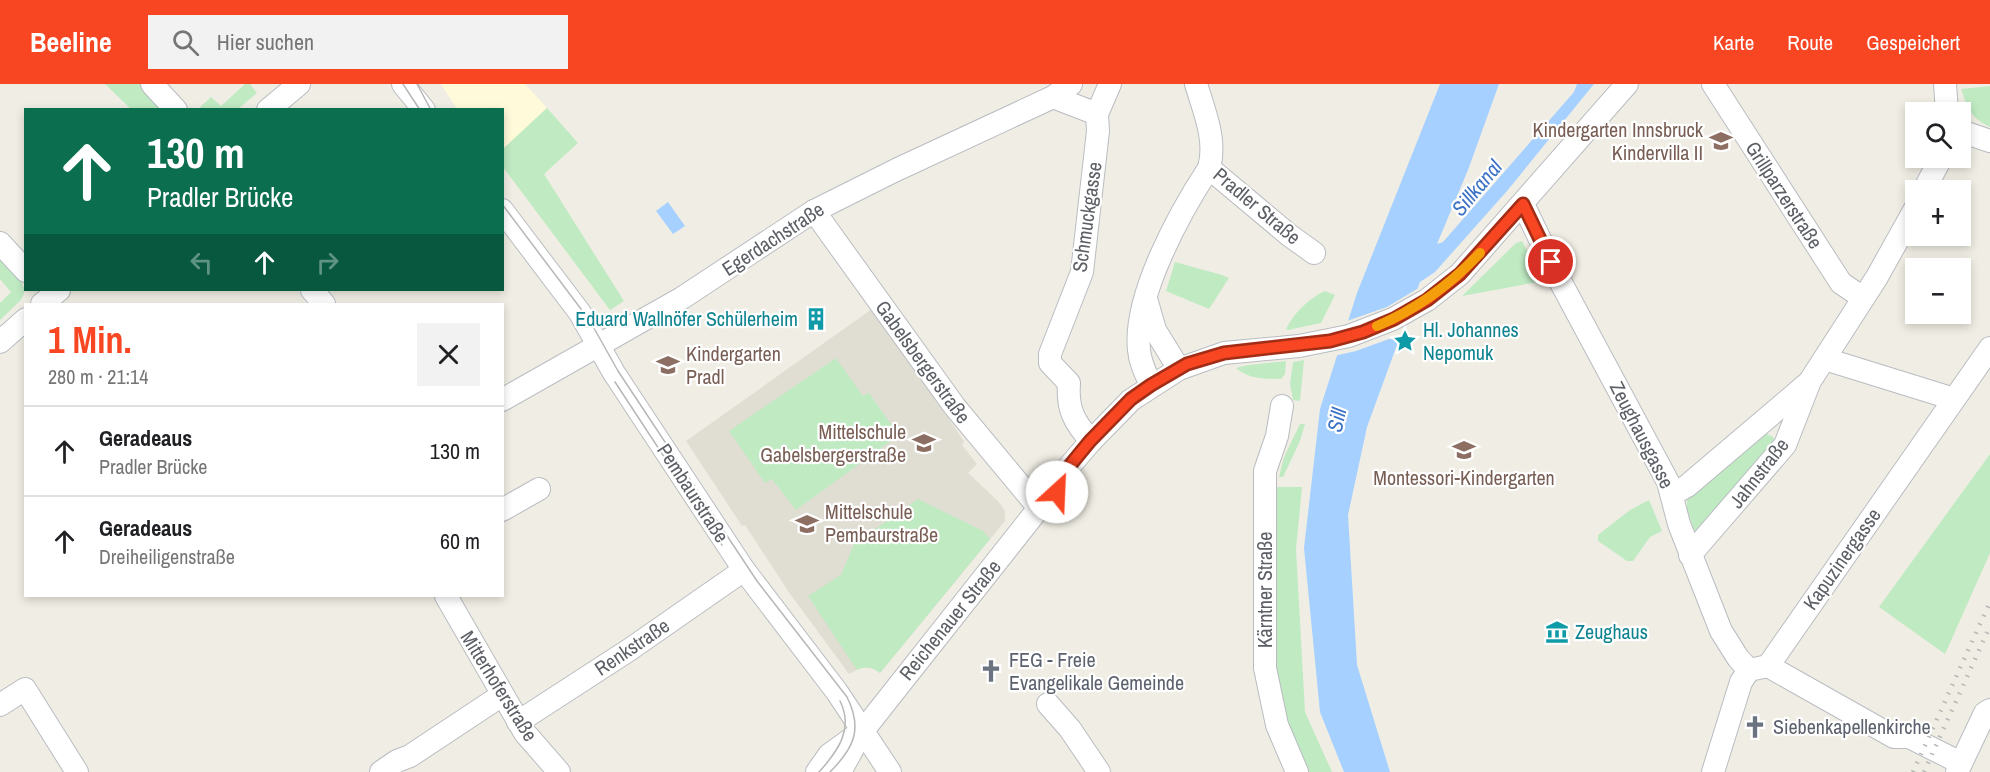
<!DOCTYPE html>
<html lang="de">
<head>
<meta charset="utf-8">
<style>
	:root { --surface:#fff; --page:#f2f2f2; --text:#202124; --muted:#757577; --line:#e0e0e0; --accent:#f84522 }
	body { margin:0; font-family:"Archivo Narrow",sans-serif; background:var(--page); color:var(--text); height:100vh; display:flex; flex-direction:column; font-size:22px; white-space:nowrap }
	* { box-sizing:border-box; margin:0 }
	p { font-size:20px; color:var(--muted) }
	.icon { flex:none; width:33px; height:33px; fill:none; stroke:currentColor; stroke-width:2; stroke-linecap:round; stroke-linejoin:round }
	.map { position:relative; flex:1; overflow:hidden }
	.drawer { position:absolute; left:24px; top:219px; width:480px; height:294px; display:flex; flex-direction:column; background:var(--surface); border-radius:0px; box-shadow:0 3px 9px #0003 }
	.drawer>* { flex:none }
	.banner { position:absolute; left:24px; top:24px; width:480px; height:183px; border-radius:0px; box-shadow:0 3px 9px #0003; background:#0b6e4f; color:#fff; overflow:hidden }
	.buttons { position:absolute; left:1905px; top:18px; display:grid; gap:12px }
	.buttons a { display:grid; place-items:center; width:66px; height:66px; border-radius:0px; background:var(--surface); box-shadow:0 3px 9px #0003; font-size:30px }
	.pin { position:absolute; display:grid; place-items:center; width:51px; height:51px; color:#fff; margin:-26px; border:3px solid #fff; border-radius:50%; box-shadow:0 2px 6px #0007 }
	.me { position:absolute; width:66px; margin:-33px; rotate:25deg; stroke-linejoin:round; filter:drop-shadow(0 0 4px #0008) }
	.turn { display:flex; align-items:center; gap:21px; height:126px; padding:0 24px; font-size:27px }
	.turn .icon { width:78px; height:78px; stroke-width:2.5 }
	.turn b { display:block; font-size:42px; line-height:51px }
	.lanes { display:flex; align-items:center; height:57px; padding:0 24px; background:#0003; justify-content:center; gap:30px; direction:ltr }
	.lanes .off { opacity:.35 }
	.round { display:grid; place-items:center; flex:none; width:63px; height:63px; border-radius:0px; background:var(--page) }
	.head { display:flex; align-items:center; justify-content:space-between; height:102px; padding:0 24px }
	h1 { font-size:36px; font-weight:800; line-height:45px; color:var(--accent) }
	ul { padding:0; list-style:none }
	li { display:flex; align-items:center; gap:18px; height:90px; padding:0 24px; border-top:2px solid var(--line) }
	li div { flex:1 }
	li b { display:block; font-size:22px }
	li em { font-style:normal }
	header { display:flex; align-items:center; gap:36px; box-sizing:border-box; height:84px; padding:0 30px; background:var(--accent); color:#fff }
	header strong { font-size:28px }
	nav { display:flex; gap:33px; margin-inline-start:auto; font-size:21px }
	.search { width:420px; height:54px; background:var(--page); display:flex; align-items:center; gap:15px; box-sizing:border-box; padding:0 21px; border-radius:0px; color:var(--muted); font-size:22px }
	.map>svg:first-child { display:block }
	.commercial { fill:#fffada }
	.education { fill:#e0ded3 }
	.green { fill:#bfeac2 }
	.water { fill:#a5d0ff }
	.pier { fill:#f0eee4 }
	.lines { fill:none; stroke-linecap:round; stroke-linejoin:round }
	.minor-casing { stroke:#b9bcc1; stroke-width:24 }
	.minor { stroke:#fff; stroke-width:22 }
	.tram { stroke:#b6b7b7; stroke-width:1.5 }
	.rail { stroke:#b6b7b7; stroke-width:4.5; stroke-dasharray:1.5 8; stroke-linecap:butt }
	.route-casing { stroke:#a12d16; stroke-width:15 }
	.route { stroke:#f84522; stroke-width:10 }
	.slow { stroke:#f59e0b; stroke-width:10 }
	.labels { text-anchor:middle; stroke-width:4.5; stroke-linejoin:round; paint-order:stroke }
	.education-label { font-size:20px; fill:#785e54; stroke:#fff; text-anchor:end }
	.street-label { font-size:20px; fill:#5c6066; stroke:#fff }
	.culture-label { font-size:20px; fill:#0d838f; stroke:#fff; text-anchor:start }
	.worship-label { font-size:20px; fill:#5b616d; stroke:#fff; text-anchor:start }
	.water-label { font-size:21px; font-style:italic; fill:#3b72c5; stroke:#fff }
</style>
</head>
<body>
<header>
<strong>Beeline</strong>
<div class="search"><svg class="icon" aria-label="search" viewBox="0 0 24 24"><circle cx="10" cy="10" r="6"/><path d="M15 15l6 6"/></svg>Hier suchen</div>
<nav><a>Karte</a><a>Route</a><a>Gespeichert</a></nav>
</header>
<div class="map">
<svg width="1990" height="688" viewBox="0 0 1990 688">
	<rect width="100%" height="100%" fill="#f0eee4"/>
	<path class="commercial" d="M441 0H525L547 24 503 65 502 26 457 25Z"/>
	<path class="education" d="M872 225 964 357 962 361 977 380 968 389 998 417 1005 427V437L880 589 874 585 863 583 849 590 788 507 745 441 742 442 686 357Z"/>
	<g class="green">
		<path d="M105 0H143L166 25H131Z"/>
		<path d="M245 0H250L257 9 238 25H202L200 23 211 13 221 22Z"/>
		<path d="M1990 2V43C1971 34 1968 25 1961 5Z"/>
		<path d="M547 24 578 59 544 90 624 217 610 226 503 83V65Z"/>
		<path d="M1522 157 1543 197 1462 212 1516 159Z"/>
		<path d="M0 172 20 195 25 207 21 216 0 236V219L11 208 0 195Z"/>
		<path d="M1175 178 1222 191 1229 194 1209 225 1166 207Z"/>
		<path d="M1325 207 1335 211 1321 239 1288 246 1286 245C1294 229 1309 214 1325 207Z"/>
		<path d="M836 274 863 312 869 309 899 351 796 426 772 395 765 399 729 347Z"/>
		<path d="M1304 276 1300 317 1293 316 1290 300 1293 278Z"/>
		<path d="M1286 277 1285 290 1281 295C1265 295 1248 295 1236 284L1248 281Z"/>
		<path d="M1300 340H1305L1300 357 1283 393H1279L1284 373Z"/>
		<path d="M1765 349 1773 353 1778 360 1697 447 1694 446 1687 425V412Z"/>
		<path d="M1990 370V469L1945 570 1879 523Z"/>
		<path d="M1270 403H1302L1296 465 1305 628 1332 688H1306L1282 637 1270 590Z"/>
		<path d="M918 415 983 447 990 455 880 589C872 583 866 582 857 586L808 512 841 491 854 460Z"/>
		<path d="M1649 416 1662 447 1650 453 1633 477H1627L1598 457V451L1630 426Z"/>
	</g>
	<g class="water">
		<path d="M1440 0H1499L1468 86 1437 160 1443 158 1574 8 1577 0H1594L1507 107 1435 188 1420 198 1367 343 1348 431 1357 581 1390 688H1344L1320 628 1304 464 1320 325 1357 209Z"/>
		<path d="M668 118 685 142 673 150 656 127Z"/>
	</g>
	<path class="pier" d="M1422 202 1402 256 1389 255 1356 267 1334 272 1344 238 1387 223Z"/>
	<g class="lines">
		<g class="minor-casing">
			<g id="minor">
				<path d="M152 0 176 26"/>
				<path d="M403 0 424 26"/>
				<path d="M1713 0 1841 199 1863 214"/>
				<path d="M1945 0 1947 28"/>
				<path d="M1053 13 1097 30"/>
				<path d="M268 26 299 0"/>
				<path d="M1960 47 1990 57"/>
				<path d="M1209 84 1289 151 1314 169"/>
				<path d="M1924 106 1941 74"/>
				<path d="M1523 120 1559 195 1668 398 1679 440 1721 547 1738 574 1749 586"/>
				<path d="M502 126 580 229 614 289 744 486 837 608 890 688"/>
				<path d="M814 127 955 323 1039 424"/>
				<path d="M0 159 26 187"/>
				<path d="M312 206 324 220"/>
				<path d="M1147 218 1155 246 1179 285"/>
				<path d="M42 220 59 206"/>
				<path d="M0 258 26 235"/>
				<path d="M1825 275 1954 315"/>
				<path d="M1151 301C1146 290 1140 279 1139 266 1133 213 1180 128 1209 84 1217 56 1204 27 1196 0"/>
				<path d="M502 316 682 214 814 127 896 86 1053 13 1071 0"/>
				<path d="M1282 322 1277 352 1265 387V584L1277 641 1297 688"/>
				<path d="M1091 357C1074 338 1067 325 1069 299L1050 279V270L1082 188 1098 47 1097 30 1110 0"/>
				<path d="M1673 410 1687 402 1807 300"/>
				<path d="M1039 424 1046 400 1067 385 1091 357 1131 316 1179 285 1224 269 1299 262 1349 252 1393 235 1427 216 1460 190 1627 0"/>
				<path d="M502 426 539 405"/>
				<path d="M1690 471 1785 361 1810 297 1877 193 1916 123"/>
				<path d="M446 512 525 649 559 688"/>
				<path d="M1768 582 1894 653H1909L1961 679"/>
				<path d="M1048 620 1070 645 1099 688"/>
				<path d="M0 621 25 605 77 688"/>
				<path d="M518 638 629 566 744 486"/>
				<path d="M381 688 397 677 410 672 502 611"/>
				<path d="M817 688 829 671 858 650"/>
				<path d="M840 688 862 648 1039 424 1050 414"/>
				<path d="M1713 688 1741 598 1749 586 1768 582 1990 264"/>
				<path d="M1957 688 1985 629 1990 626"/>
			</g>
		</g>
		<use href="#minor" class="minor"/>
		<g class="tram">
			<path d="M403 0 420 26"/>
			<path d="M417 0 431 26"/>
			<path d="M502 120 590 237 618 287 757 497 847 613C863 645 854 664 830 688"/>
			<path d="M615 298 722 461"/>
			<path d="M819 688C838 667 854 645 840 617"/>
		</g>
		<g class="rail">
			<path d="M1913 688 1990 518"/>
			<path d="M1924 688 1990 542"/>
		</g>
	</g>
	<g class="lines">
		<g class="route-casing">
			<path id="route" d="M1057 408 1067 385 1090 357 1131 315 1151 301 1187 280 1224 269 1330 257 1363 248 1394 235 1427 216 1460 190 1523 120 1551 178"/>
		</g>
		<use href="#route" class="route"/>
		<path class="slow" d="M1377 242C1417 225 1450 201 1480 169"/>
	</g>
	<defs>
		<g id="school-bare" transform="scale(1.8)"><path d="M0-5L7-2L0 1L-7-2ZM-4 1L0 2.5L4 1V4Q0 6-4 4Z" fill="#8d6e63" stroke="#fff" stroke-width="2.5" paint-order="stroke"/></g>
		<g id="building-bare" transform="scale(1.8)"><path d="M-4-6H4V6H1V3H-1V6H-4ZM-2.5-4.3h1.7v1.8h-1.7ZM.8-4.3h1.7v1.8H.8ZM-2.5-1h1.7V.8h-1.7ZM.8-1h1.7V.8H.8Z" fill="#0f9aa8" stroke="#fff" stroke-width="2.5" paint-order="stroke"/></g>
		<g id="sight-bare" transform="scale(1.8)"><path d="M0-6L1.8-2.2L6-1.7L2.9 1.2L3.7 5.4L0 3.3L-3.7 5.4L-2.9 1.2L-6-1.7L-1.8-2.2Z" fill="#0f9aa8" stroke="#fff" stroke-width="2.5" paint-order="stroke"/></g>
		<g id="museum-bare" transform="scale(1.8)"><path d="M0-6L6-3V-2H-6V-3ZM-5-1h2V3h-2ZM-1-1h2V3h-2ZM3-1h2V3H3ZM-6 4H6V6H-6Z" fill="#0f9aa8" stroke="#fff" stroke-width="2.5" paint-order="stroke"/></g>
		<g id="church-bare" transform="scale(1.8)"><path d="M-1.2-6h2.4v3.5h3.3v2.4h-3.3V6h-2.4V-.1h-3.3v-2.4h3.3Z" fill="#6b7280" stroke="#fff" stroke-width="2.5" paint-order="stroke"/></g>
	</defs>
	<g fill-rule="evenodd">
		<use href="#school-bare" x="1721" y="57"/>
		<use href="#building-bare" x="816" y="235"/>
		<use href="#sight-bare" x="1405" y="257"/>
		<use href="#school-bare" x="668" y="281"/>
		<use href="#school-bare" x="924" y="359"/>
		<use href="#school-bare" x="1464" y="366"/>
		<use href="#school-bare" x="807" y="440"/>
		<use href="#museum-bare" x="1557" y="548"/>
		<use href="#church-bare" x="991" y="587"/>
		<use href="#church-bare" x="1755" y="643"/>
	</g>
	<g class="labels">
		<g class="education-label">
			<text x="1703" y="53">Kindergarten Innsbruck<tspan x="1703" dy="23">Kindervilla II</tspan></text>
			<text x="686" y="277" text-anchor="start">Kindergarten<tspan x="686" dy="23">Pradl</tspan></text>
			<text x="906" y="355">Mittelschule<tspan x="906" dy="23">Gabelsbergerstraße</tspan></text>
			<text x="1464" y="401" text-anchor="middle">Montessori-Kindergarten</text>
			<text x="825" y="435" text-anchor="start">Mittelschule<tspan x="825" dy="23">Pembaurstraße</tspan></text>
		</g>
		<g class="street-label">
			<text transform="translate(1784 111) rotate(57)" y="7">Grillparzerstraße</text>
			<text transform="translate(1257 122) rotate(40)" y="7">Pradler Straße</text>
			<text transform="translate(1087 133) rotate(-82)" y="7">Schmuckgasse</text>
			<text transform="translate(773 155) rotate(-33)" y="7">Egerdachstraße</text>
			<text transform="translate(923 278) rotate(54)" y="7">Gabelsbergerstraße</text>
			<text transform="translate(1642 351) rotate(63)" y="7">Zeughausgasse</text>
			<text transform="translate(1759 389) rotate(-52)" y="7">Jahnstraße</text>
			<text transform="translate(693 409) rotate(57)" y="7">Pembaurstraße</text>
			<text transform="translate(1842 475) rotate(-55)" y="7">Kapuzinergasse</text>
			<text transform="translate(1265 506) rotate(-90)" y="7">Kärntner Straße</text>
			<text transform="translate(950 536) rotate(-51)" y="7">Reichenauer Straße</text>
			<text transform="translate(632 563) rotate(-34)" y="7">Renkstraße</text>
			<text transform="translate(499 602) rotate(58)" y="7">Mitterhoferstraße</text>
		</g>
		<g class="culture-label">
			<text x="798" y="242" text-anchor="end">Eduard Wallnöfer Schülerheim</text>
			<text x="1423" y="253">Hl. Johannes<tspan x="1423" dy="23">Nepomuk</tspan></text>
			<text x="1575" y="555">Zeughaus</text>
		</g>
		<g class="worship-label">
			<text x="1009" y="583">FEG - Freie<tspan x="1009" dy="23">Evangelikale Gemeinde</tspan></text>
			<text x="1773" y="650">Siebenkapellenkirche</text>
		</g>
		<g class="water-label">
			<text transform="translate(1477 104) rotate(-50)" y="7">Sillkanal</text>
			<text transform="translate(1337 336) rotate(-77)" y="7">Sill</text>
		</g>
	</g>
</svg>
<div class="buttons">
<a><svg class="icon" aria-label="search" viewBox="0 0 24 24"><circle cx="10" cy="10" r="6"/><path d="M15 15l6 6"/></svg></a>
<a>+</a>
<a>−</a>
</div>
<div class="pin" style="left:1551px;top:178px;background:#d93025"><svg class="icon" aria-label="arrive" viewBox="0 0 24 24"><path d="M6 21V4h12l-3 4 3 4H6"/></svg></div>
<svg class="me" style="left:1057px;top:408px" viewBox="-20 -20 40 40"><circle r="19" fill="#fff"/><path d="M0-13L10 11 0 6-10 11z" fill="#f84522"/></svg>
<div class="banner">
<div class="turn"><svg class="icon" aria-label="ahead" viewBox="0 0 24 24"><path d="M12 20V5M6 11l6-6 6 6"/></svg><div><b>130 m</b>Pradler Brücke</div></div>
<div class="lanes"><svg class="icon off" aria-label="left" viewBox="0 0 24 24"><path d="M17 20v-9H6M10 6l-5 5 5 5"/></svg><svg class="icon" aria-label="ahead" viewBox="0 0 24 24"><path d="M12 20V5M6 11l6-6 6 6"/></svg><svg class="icon off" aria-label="right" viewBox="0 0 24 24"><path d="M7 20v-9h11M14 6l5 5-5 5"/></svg></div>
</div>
<section class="drawer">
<div class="head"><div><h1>1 Min.</h1><p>280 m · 21:14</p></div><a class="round"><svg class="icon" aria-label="close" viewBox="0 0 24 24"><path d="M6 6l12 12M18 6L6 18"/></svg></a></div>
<ul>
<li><svg class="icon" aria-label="ahead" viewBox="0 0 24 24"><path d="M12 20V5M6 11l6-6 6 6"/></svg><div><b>Geradeaus</b><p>Pradler Brücke</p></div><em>130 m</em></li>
<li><svg class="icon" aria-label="ahead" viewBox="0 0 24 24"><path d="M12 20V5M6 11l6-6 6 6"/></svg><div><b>Geradeaus</b><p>Dreiheiligenstraße</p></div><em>60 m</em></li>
</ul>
</section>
</div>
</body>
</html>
